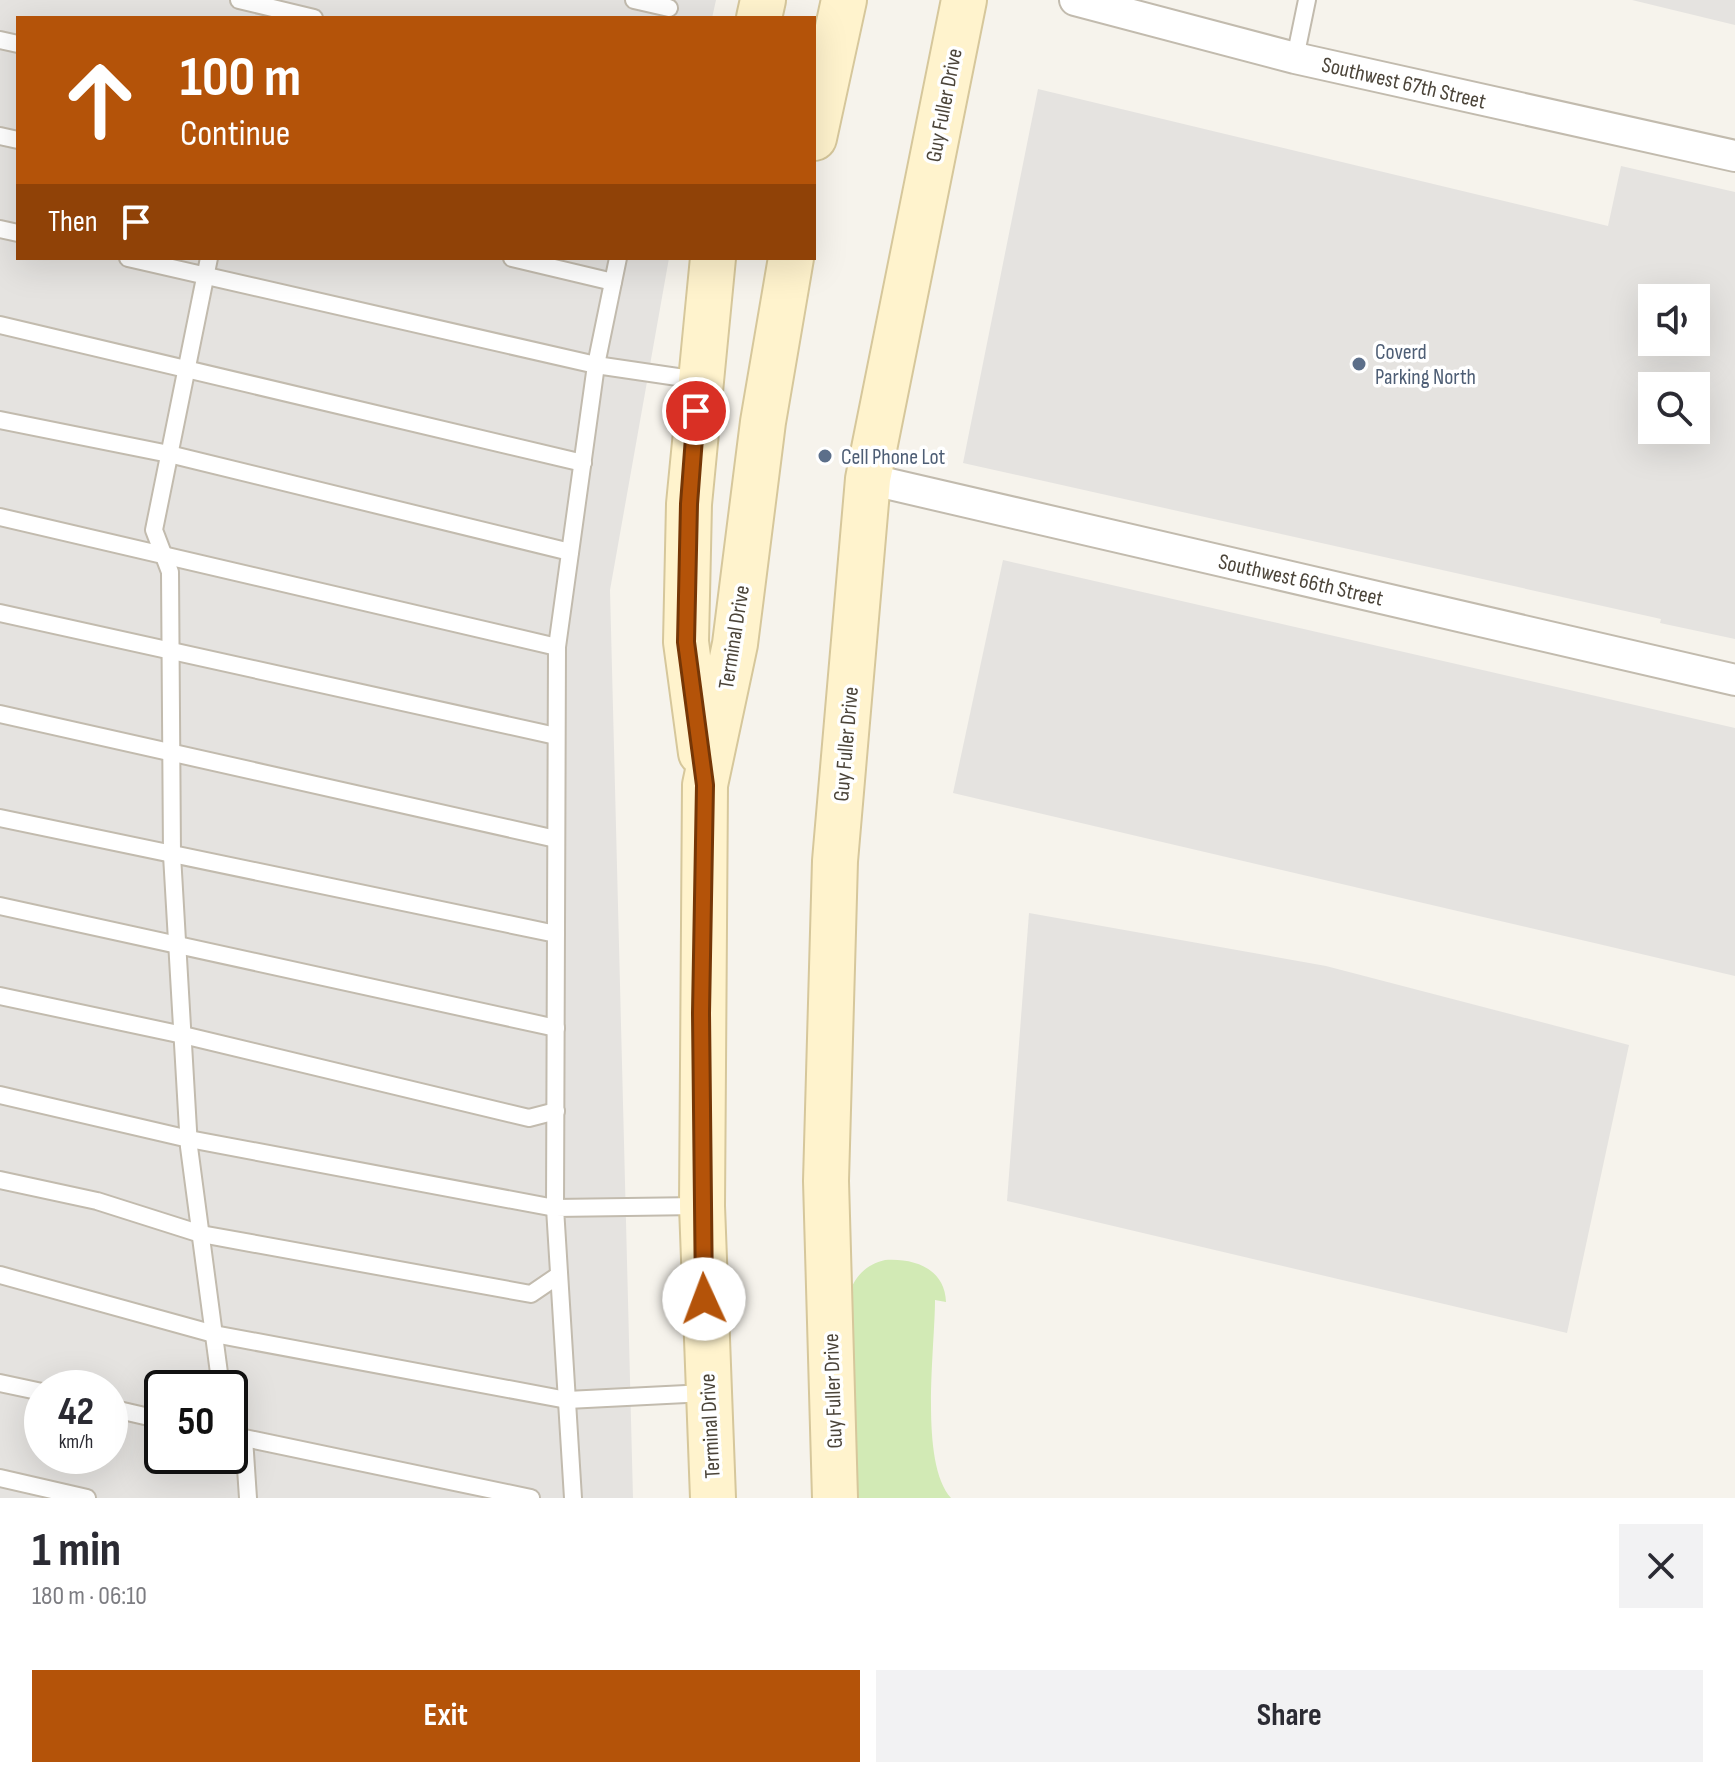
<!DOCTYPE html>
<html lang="en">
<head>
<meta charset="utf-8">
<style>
	:root { --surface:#fff; --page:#f2f2f3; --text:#2b2b33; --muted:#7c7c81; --accent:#b45309 }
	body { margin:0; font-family:"Sofia Sans Condensed",sans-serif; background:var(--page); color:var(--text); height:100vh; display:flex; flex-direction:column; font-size:30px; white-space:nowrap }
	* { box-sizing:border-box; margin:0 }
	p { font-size:26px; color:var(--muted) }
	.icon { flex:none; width:44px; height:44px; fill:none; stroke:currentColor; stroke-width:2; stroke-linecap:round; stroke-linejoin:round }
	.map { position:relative; height:1498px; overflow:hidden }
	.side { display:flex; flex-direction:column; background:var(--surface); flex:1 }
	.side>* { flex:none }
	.hud { position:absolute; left:16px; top:16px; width:800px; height:244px; border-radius:0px; box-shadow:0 8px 32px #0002; background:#b45309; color:#fff; overflow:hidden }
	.fabs { position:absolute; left:1638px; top:284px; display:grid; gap:16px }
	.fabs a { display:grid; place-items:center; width:72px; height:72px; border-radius:0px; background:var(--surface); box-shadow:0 8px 32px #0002; font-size:40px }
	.speed { position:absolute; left:24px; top:1370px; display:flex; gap:16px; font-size:40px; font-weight:700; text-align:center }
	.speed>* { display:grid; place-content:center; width:104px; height:104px; border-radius:50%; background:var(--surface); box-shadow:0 8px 32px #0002; line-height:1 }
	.speed small { font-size:20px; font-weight:400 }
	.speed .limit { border:4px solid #111; border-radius:12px; background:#fff; color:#111 }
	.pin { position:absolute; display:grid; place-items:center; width:68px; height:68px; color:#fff; margin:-34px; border:4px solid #fff; border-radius:50%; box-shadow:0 2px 8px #0007 }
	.me { position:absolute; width:88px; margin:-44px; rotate:358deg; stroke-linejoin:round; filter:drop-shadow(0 0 6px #0008) }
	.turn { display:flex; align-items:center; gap:28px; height:168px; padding:0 32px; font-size:36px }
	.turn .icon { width:104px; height:104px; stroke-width:2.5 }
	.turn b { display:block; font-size:56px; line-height:68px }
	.then { display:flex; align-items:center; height:76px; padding:0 32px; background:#0003; gap:16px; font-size:30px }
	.round { display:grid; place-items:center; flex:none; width:84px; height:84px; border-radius:0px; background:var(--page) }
	.head { display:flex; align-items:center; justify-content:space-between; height:136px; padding:0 32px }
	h1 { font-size:48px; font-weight:700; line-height:60px }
	.cta { display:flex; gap:16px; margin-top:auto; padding:16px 32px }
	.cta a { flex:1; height:92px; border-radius:0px; background:var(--accent); color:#fff; font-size:32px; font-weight:700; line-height:92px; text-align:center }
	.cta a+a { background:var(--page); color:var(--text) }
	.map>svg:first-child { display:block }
	.green { fill:#d2eab5 }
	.parking { fill:#e5e3e0; fill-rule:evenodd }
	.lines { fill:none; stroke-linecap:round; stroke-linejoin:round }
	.lane-casing { stroke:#c2bbae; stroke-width:20 }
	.street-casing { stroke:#c2bbae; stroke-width:34 }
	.secondary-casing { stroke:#d6c79b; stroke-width:48 }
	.lane { stroke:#fff; stroke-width:16 }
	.street { stroke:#fff; stroke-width:30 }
	.secondary { stroke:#fff3cd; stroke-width:44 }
	.route-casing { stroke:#753606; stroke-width:20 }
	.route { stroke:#b45309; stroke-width:14 }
	.service-dot { fill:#5c6f8a; stroke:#fff; stroke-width:3 }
	.labels { text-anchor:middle; stroke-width:7; stroke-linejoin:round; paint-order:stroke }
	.street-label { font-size:22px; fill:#4b4439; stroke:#fff }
	.service-label { font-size:22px; fill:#4e5e75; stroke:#fff; text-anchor:start }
</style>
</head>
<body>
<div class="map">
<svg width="1735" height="1498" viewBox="0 0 1735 1498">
	<rect width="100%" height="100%" fill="#f6f3ec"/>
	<path class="green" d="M885 1260C915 1258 945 1269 946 1302L935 1300C935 1349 919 1462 951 1498H855L848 1297C854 1277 865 1265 885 1260Z"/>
	<g class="parking">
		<path d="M0 0H716L712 18H18V258H669L610 590 633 1498H0ZM42 1388H110V1456H42ZM162 1388H230V1456H162Z"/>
		<path d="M1632 0H1735V25Z"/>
		<path d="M1038 89 1608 226 1621 166 1735 192V639L1660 623 1661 619 963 463ZM1652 298H1696V342H1652ZM1652 386H1696V430H1652Z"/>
		<path d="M1003 560 1735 728V976L953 793Z"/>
		<path d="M1029 913 1326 966 1629 1045 1567 1333 1007 1201Z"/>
	</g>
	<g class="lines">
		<g class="lane-casing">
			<g id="lane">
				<path d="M239 0 314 18"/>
				<path d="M634 0 669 8"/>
				<path d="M0 40 18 44"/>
				<path d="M1295 58 1307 0"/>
				<path d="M0 136 18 140"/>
				<path d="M0 229 18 233"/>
				<path d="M128 258 596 365 618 258"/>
				<path d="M209 258 154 530 170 572 172 855 189 1147 221 1388"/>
				<path d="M512 258 613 282"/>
				<path d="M0 325 583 463"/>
				<path d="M0 420 169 454 570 552"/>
				<path d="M0 517 557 647"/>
				<path d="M0 613 556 736"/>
				<path d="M0 714 556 839"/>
				<path d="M0 818 556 934"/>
				<path d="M0 906 556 1028"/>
				<path d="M0 996 183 1035 529 1118 556 1111"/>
				<path d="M0 1095 189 1139 555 1208 557 647 596 365 698 380"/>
				<path d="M0 1180 97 1201 201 1234 531 1294 559 1275"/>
				<path d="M0 1275 214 1334 567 1400 706 1393"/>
				<path d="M0 1383 42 1392"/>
				<path d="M110 1408 162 1420"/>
				<path d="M230 1435 531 1498"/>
				<path d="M244 1438 248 1498"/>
				<path d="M0 1478 87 1498"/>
				<path d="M573 1498 555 1208 699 1206"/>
			</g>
		</g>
		<g class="street-casing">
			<g id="street">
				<path d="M1075 0 1295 58 1735 156"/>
				<path d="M868 479 1735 680"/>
			</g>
		</g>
		<g class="secondary-casing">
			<g id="secondary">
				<path d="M759 18 763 0"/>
				<path d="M814 138 844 0"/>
				<path d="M701 753 686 642 689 504 713 258"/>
				<path d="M713 1498 702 1206 705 785 735 644 763 422 791 258"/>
				<path d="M835 1498 826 1181 835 861 868 479 964 0"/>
			</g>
		</g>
		<use href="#lane" class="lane"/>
		<use href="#street" class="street"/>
		<use href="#secondary" class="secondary"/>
	</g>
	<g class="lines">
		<g class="route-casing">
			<path id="route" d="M696 411 689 504 686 642 705 785 701 1013 704 1299"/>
		</g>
		<use href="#route" class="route"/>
	</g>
	<g class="service-dot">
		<circle cx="1359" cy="364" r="8"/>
		<circle cx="825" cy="456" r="8"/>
	</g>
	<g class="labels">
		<g class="street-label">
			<text transform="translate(1404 82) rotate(13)" y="8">Southwest 67th Street</text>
			<text transform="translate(943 105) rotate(-79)" y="8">Guy Fuller Drive</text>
			<text transform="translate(1301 579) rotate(13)" y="8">Southwest 66th Street</text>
			<text transform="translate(733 637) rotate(-81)" y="8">Terminal Drive</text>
			<text transform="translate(845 744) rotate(-85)" y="8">Guy Fuller Drive</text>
			<text transform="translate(832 1391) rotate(-92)" y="8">Guy Fuller Drive</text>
			<text transform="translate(709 1426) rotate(-93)" y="8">Terminal Drive</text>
		</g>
		<g class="service-label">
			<text x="1375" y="359">Coverd<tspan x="1375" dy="25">Parking North</tspan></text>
			<text x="841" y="464">Cell Phone Lot</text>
		</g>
	</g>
</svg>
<div class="fabs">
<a><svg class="icon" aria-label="sound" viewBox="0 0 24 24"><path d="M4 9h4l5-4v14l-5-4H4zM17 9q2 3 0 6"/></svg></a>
<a><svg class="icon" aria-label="search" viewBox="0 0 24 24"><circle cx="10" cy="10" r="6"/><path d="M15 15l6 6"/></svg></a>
</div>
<div class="speed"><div>42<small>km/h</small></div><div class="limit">50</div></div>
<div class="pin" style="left:696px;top:411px;background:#d93025"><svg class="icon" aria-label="arrive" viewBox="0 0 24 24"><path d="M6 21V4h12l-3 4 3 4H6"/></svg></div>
<svg class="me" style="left:704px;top:1299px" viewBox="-20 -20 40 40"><circle r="19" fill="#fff"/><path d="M0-13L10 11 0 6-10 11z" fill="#b45309"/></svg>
<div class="hud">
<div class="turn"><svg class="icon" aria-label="ahead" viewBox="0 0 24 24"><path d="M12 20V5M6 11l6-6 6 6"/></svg><div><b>100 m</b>Continue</div></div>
<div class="then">Then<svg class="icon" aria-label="arrive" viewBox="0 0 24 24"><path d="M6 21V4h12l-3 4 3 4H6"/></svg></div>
</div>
</div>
<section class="side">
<div class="head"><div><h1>1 min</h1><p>180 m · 06:10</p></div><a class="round"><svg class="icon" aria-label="close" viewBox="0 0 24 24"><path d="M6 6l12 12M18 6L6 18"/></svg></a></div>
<div class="cta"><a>Exit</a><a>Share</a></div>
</section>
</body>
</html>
